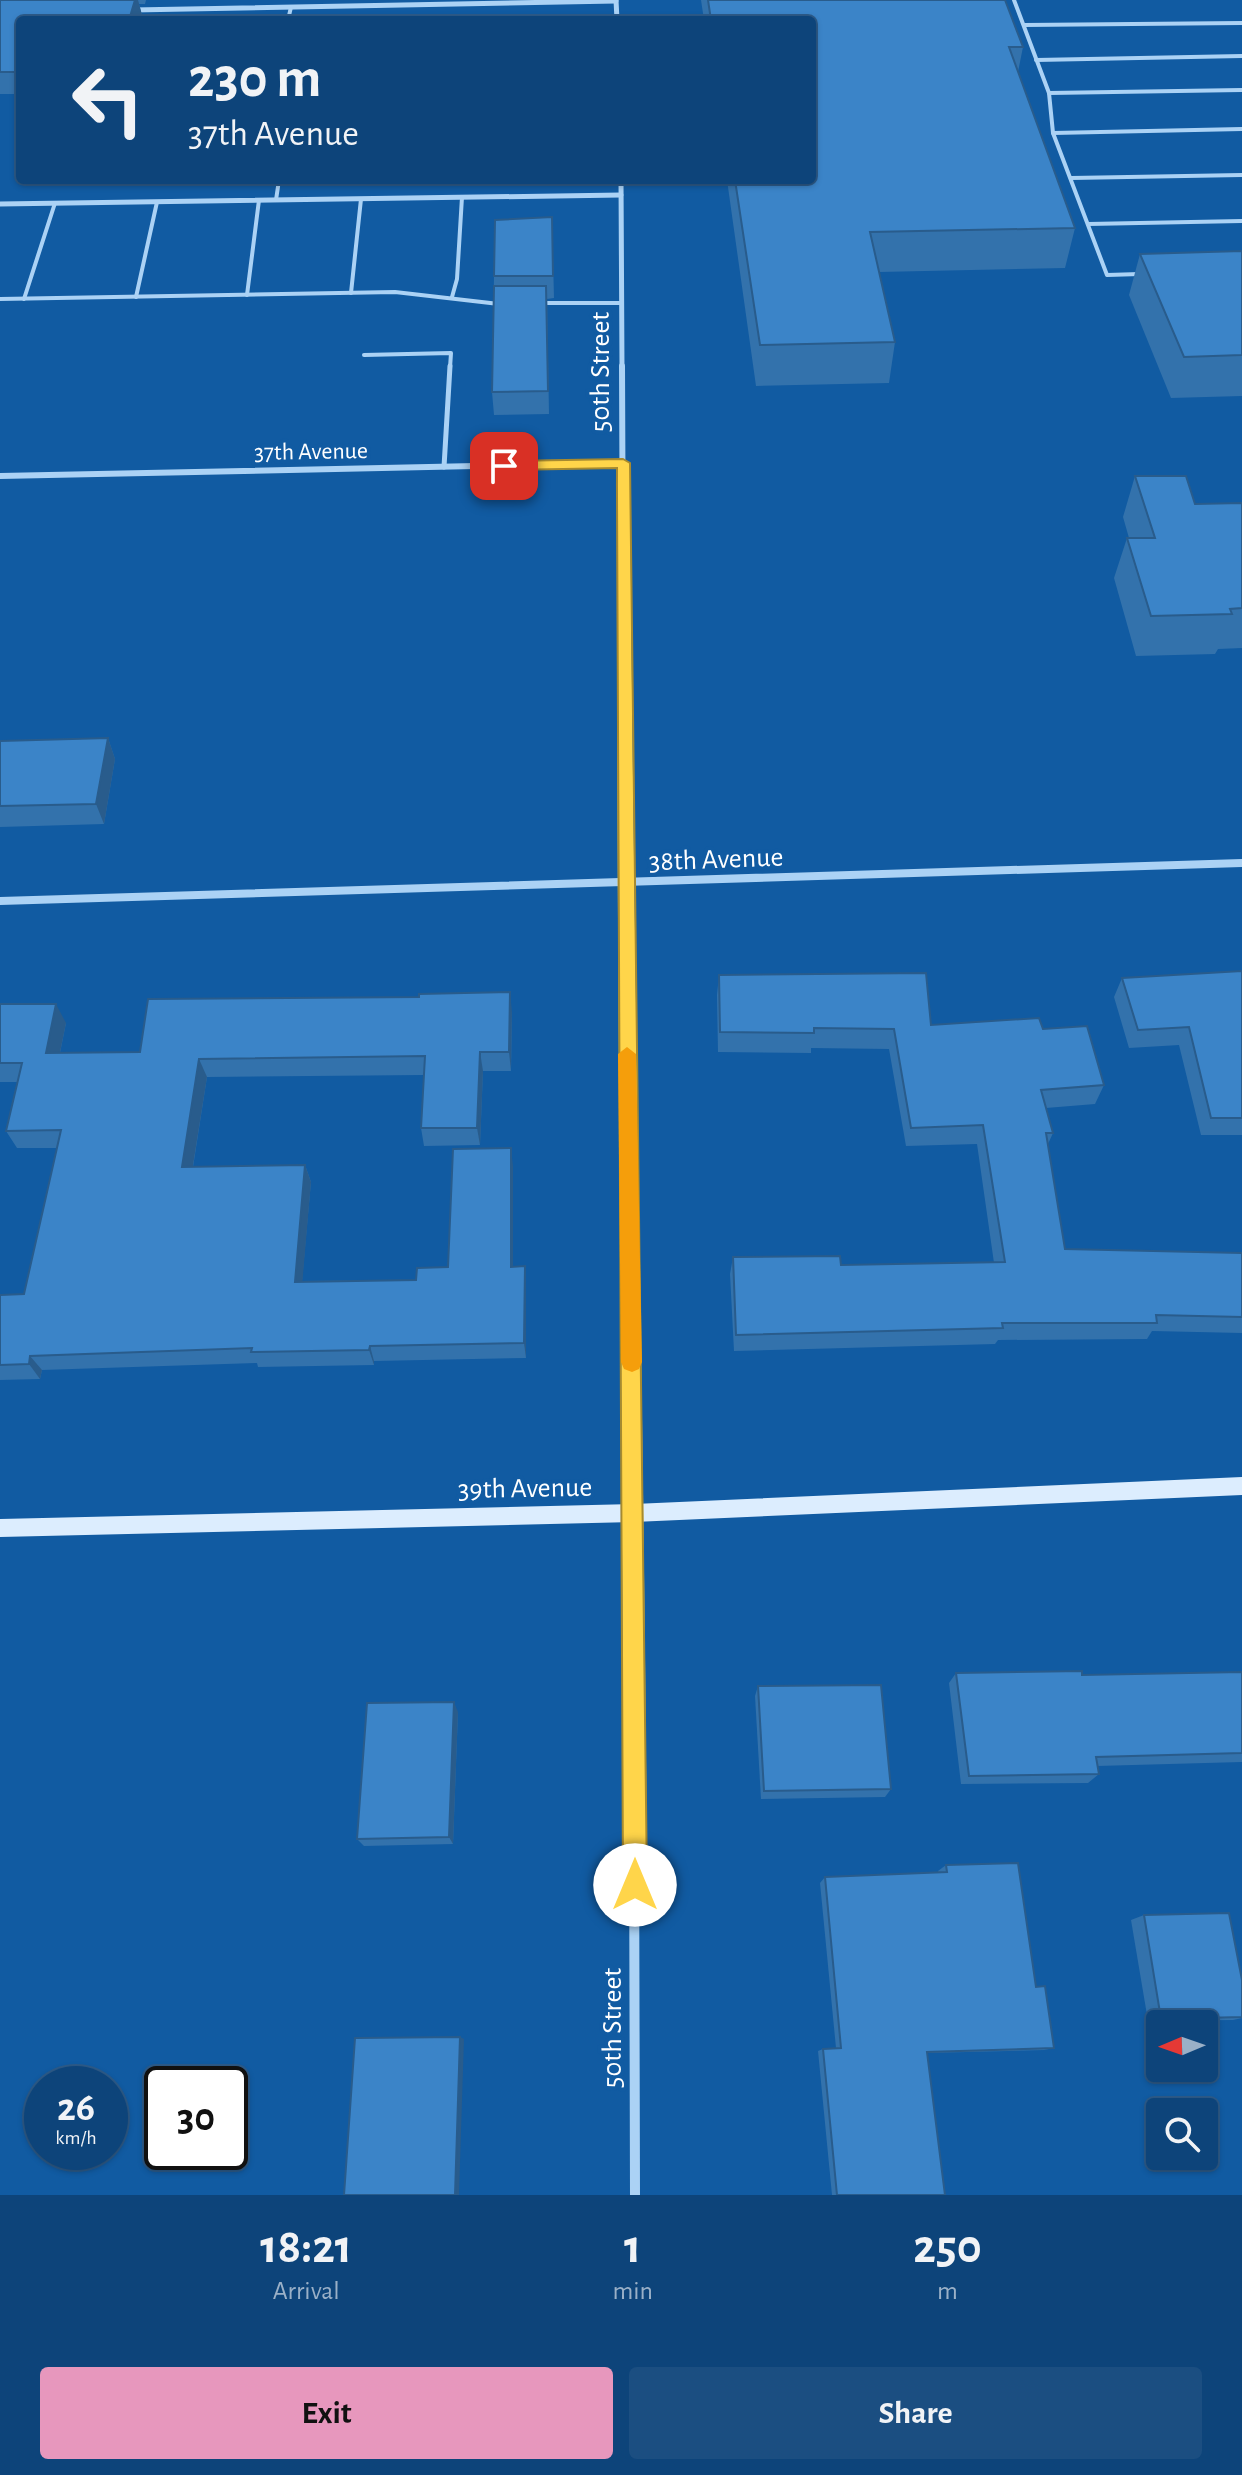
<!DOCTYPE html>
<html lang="en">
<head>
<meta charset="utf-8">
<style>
	:root { --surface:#0d447a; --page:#1b4e81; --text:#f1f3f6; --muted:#9ab0c7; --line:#2d5c8b; --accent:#e797bd }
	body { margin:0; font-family:"Alegreya Sans",sans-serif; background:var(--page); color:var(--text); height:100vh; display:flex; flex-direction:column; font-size:30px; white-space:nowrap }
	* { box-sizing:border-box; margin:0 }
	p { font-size:26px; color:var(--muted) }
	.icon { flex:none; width:44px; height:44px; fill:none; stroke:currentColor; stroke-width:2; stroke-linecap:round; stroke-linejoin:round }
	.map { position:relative; height:2195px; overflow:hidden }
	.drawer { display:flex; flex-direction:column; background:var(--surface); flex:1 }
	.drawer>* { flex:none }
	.banner { position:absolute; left:16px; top:16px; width:800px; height:168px; border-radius:8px; box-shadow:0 2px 6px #0004,0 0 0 2px var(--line); background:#0d447a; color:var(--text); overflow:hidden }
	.needle { width:52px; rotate:268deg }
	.fabs { position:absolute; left:1146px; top:2010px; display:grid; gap:16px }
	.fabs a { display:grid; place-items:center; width:72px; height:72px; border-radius:8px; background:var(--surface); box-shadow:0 2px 6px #0004,0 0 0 2px var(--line); font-size:40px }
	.speed { position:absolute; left:24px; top:2066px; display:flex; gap:16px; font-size:40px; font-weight:700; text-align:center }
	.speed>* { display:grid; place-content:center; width:104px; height:104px; border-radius:50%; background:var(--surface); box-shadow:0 2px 6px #0004,0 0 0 2px var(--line); line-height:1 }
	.speed small { font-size:20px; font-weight:400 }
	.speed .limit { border:4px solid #111; border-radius:12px; background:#fff; color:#111 }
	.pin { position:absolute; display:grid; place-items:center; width:68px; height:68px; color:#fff; margin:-34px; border-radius:16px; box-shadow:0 4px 12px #0006 }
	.me { position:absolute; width:88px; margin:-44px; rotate:0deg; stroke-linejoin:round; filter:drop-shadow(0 0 6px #0008) }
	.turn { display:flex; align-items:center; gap:28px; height:168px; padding:0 40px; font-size:36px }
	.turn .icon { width:104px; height:104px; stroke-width:2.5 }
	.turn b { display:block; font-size:56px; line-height:68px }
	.eta { display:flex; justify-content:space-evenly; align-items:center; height:136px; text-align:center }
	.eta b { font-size:48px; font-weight:600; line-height:56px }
	.cta { display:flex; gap:16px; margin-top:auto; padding:16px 40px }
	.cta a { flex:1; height:92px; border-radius:8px; background:var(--accent); color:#111; font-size:32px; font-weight:600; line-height:92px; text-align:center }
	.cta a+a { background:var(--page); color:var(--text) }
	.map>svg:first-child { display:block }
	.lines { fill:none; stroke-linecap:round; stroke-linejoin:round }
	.service-far1 { stroke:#abd2f5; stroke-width:4 }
	.service { stroke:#abd2f5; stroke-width:5 }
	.minor-far3 { stroke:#abd2f5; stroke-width:5 }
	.minor-far2 { stroke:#abd2f5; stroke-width:6 }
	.minor-far1 { stroke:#abd2f5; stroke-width:8 }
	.minor { stroke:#abd2f5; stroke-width:10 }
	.secondary { fill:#dcedfe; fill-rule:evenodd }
	.wall { fill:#3372ac }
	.shaded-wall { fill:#295c8c }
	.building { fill:#3b84c8; stroke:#295c8c; stroke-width:2 }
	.route { fill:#ffd54a; stroke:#a68a30; stroke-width:2 }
	.slow { fill:#f59e0b }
	.labels { text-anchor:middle; stroke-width:8; stroke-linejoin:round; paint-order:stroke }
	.far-street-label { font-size:24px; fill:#fff; stroke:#115ba2 }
	.street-label { font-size:28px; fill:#fff; stroke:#115ba2 }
</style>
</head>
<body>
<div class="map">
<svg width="1242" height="2195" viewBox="0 0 1242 2195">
	<rect width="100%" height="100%" fill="#115ba2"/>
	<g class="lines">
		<g class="service-far1">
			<path d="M1014 0 1049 93 1053 133 1107 275 1140 274"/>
			<path d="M288 20 291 7"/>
			<path d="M1024 25 1242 23"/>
			<path d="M1036 60 1242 56"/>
			<path d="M1049 93 1242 90"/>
			<path d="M1053 133 1242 129"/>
			<path d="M1071 178 1242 175"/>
			<path d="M276 200 279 180"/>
			<path d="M1088 224 1242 221"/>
			<path d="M351 293 361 199"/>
			<path d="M247 295 259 200"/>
			<path d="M136 297 157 202"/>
			<path d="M452 297 457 279 462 197"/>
			<path d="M0 299 395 292 499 304"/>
			<path d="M24 299 55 203"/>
			<path d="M539 303H622"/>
			<path d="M364 355 451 353 450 368"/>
		</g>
		<path class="service" d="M444 467 450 366"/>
		<g class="minor-far3">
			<path d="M616 0 617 20"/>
			<path d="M133 10 616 1"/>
			<path d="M621 180 622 368"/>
			<path d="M0 204 621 195"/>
		</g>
		<g class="minor-far2">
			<path d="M622 366 624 837"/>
			<path d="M0 476 623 463"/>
		</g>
		<g class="minor-far1">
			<path d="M624 835 633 1434"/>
			<path d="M0 901 1242 863"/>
		</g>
		<path class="minor" d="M633 1432 635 2195"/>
		<path class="secondary" d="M1242 1477V1495L634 1522 0 1537V1519L634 1504Z"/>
	</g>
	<g class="wall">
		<path d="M0 0H146L145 4H139L142 15 140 20H20V94H0Z"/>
		<path d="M701 0H1005L1023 47 1018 72 1075 228 1065 268 879 272 895 342 889 383 756 386 727 180H812V20H704Z"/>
		<path d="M552 217 554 298 547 299 549 414 494 415 492 392 494 276Z"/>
		<path d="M1242 251V396L1171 398 1129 295 1140 254Z"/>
		<path d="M1135 476 1195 504 1242 503V648L1218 649 1215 654 1136 656 1114 578 1127 538H1129L1123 517Z"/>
		<path d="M108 738 115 759 104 824 0 827V741Z"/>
		<path d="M1242 971V1135H1201L1179 1045 1129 1048 1114 997 1122 978Z"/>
		<path d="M719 975 931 1025 1043 1029 1104 1085 1095 1104 1046 1108 1053 1133 1048 1144 1065 1249 1242 1253V1333L1152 1331 1147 1339 998 1340 995 1344 734 1351 730 1274 733 1257 841 1265 994 1263 977 1144 906 1146 889 1049 811 1048V1053L718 1052 717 995Z"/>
		<path d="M0 1004 66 1023 60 1053 140 1052 512 1012 511 1071H483L480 1145 424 1146 421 1128 424 1075 207 1077 193 1167 305 1165 311 1182 302 1281 416 1280 448 1267 513 1166V1267L525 1266 526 1282V1358L374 1361V1365L258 1367 257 1363 42 1370 40 1379 0 1380V1295L24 1294 57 1148H17L6 1131 17 1082H0Z"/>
		<path d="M1242 1672V1762L1097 1766 1099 1774 1088 1783 961 1784 949 1683 956 1673 1082 1675Z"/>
		<path d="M758 1686 891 1789 885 1797 761 1799 755 1696Z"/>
		<path d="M458 1712 453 1844 364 1846 357 1839Z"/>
		<path d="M946 1865 1036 1987 1054 2048 1044 2050 927 2053 945 2195H832L818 2051 823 2049 836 2048 820 1883 825 1877 939 1873 938 1871Z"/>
		<path d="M1144 1915 1242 1980V2018L1233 2020 1148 2021 1131 1920Z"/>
	</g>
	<g class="shaded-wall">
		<path d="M135 0H138L142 15 140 20H129Z"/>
		<path d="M108 738 115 759 104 824 96 804Z"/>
		<path d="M510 992 512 1012 511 1071 509 1052Z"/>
		<path d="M56 1004 66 1023 56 1072 46 1053Z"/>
		<path d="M480 1052 483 1071 480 1145 477 1128Z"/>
		<path d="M199 1059 207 1077 190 1184 182 1167Z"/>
		<path d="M511 1148 513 1166V1283L511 1267Z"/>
		<path d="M305 1165 311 1182 301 1298 295 1282Z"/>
		<path d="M525 1266 526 1282V1358L524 1343Z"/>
		<path d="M370 1346 374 1361V1365L369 1350Z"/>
		<path d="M30 1356 42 1370 40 1379 29 1364Z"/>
		<path d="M454 1702 458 1712 453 1844 449 1837Z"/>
		<path d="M460 2037 464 2039 459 2195H455Z"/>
	</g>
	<g class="building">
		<path d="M0 0H135L129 20H20V72H0Z"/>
		<path d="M708 0H1005L1023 47H1009L1075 228 870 232 895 342 760 345 735 180H812V20H711Z"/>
		<path d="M552 217 553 276H494L495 220Z"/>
		<path d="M1242 251V355L1184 357 1140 254Z"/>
		<path d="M494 286H546L548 391 492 392Z"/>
		<path d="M1135 476H1186L1195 504 1242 503V608L1230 609 1232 614 1151 616 1127 538H1155Z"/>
		<path d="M108 738 96 804 0 806V741Z"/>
		<path d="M1242 971V1118H1211L1189 1027 1138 1030 1122 978Z"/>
		<path d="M926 973 931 1025 1039 1018 1043 1029 1087 1026 1104 1085 1041 1090 1053 1133H1046L1065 1249 1242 1253V1317L1156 1315 1157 1323H1002L1003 1328 736 1335 733 1257 840 1256 841 1265 1005 1262 983 1125 911 1128 894 1029 814 1028V1033L720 1032 719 975Z"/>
		<path d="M510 992 509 1052H480L477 1128H421L425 1056 199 1059 182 1167 305 1165 295 1282 416 1280 417 1268 448 1267 453 1149 511 1148V1267L525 1266 524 1343 370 1346 369 1350 251 1352 252 1348 30 1356 29 1364 0 1365V1295L24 1294 61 1130 6 1131 22 1063H0V1004H56L46 1053 140 1052 148 999 419 997V994Z"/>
		<path d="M1082 1671V1675L1242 1672V1753L1096 1757 1099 1774 969 1776 956 1673Z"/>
		<path d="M881 1685 891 1789 764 1791 758 1686Z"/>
		<path d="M454 1702 449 1837 357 1839 367 1703Z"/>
		<path d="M1018 1863 1036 1987 1045 1986 1054 2048 927 2052 945 2195H837L823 2049 841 2048 825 1877 947 1872 946 1865Z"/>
		<path d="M1229 1913 1242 1980V2017L1161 2019 1144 1915Z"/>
		<path d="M460 2037 455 2195H344L355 2038Z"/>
	</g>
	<path class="route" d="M623 459 630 463C633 937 644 1411 647 1885L643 1893 635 1897 626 1893 623 1885C623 1412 616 940 617 468L504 470 497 466 504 461Z"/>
	<path class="slow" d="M627 1047 636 1054 642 1362 639 1369 632 1372 624 1369 621 1362 618 1054Z"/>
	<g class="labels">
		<g class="far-street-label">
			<text transform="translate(311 451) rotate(-1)" y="8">37th Avenue</text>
		</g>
		<g class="street-label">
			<text transform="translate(599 372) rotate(-90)" y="10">50th Street</text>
			<text transform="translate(716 858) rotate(-2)" y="10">38th Avenue</text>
			<text transform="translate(525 1487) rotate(-1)" y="10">39th Avenue</text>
			<text transform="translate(611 2028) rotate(-90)" y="10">50th Street</text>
		</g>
	</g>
</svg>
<div class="fabs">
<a><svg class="needle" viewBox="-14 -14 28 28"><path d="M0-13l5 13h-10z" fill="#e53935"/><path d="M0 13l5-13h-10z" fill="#9ab0c7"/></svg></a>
<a><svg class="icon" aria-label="search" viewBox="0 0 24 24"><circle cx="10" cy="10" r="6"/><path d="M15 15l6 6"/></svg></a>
</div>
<div class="speed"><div>26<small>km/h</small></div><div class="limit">30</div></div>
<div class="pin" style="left:504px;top:466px;background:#d93025"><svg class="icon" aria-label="arrive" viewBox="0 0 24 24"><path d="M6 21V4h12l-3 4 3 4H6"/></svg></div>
<svg class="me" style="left:635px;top:1885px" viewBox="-20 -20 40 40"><circle r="19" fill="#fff"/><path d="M0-13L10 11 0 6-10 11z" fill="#ffd54a"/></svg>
<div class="banner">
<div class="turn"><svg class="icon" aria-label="left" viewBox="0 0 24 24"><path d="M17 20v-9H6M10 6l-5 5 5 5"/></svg><div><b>230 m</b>37th Avenue</div></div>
</div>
</div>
<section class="drawer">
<div class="eta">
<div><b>18:21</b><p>Arrival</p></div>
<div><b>1</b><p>min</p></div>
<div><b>250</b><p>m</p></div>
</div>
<div class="cta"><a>Exit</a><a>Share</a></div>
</section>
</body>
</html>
